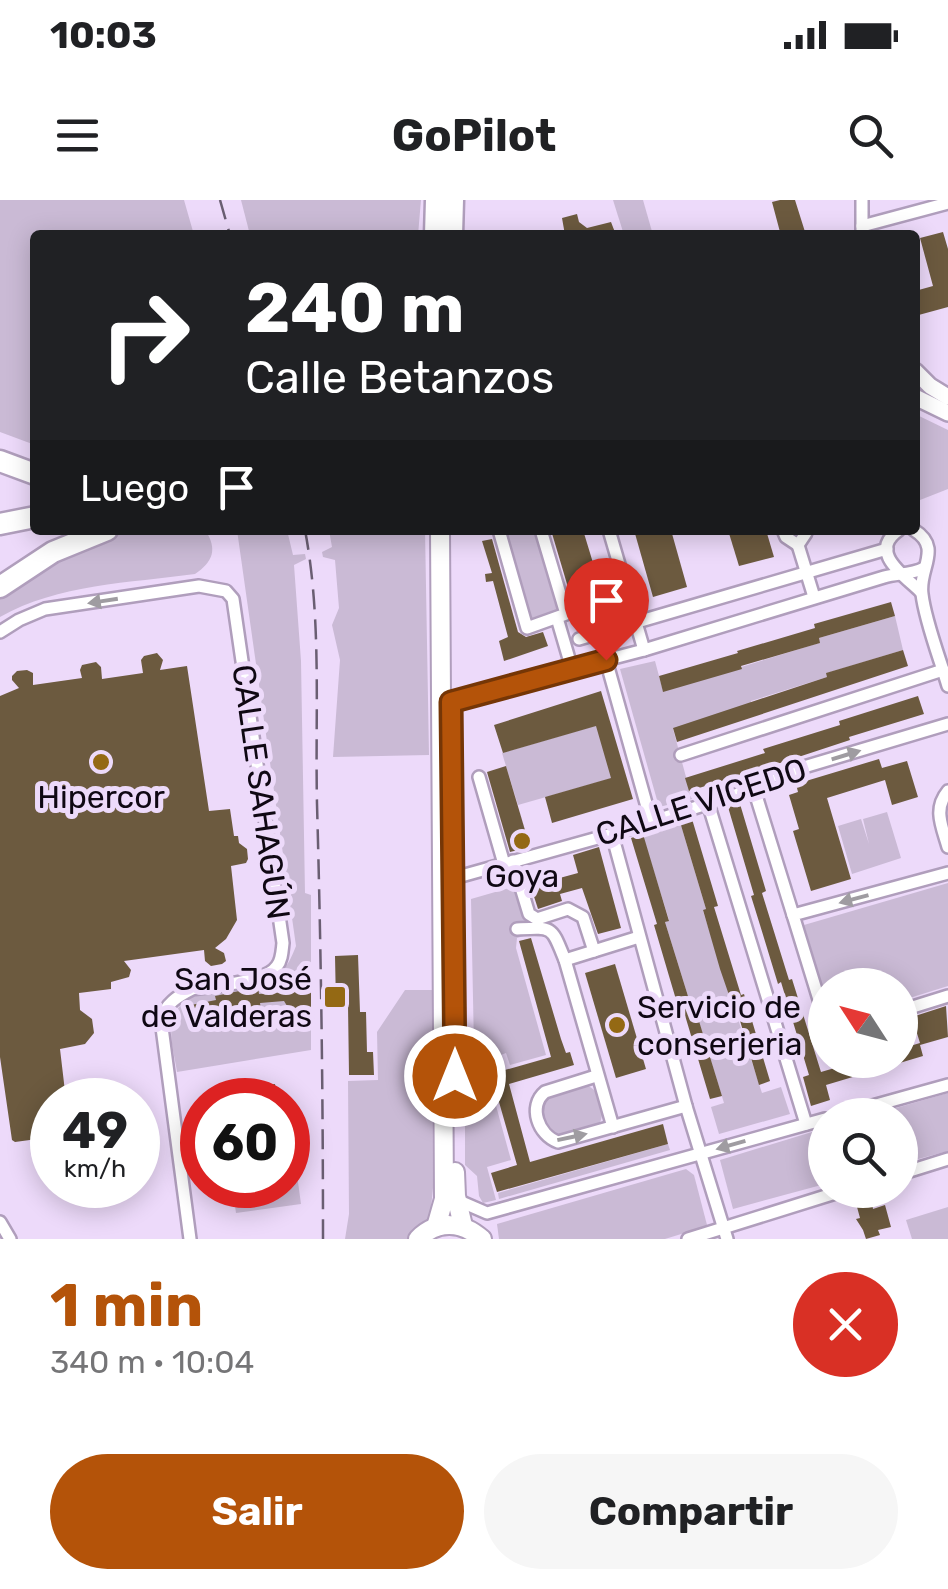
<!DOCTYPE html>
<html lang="es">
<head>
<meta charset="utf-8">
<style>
	:root { --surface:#fff; --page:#f6f6f6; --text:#202124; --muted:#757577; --accent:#b45309 }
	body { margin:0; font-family:Rubik,sans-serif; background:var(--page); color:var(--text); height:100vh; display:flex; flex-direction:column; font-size:38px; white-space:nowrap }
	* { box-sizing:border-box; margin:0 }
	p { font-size:32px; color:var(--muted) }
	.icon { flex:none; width:55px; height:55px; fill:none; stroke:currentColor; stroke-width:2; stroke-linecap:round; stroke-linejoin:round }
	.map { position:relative; height:1039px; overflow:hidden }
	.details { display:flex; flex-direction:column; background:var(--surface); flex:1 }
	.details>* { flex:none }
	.top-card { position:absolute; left:30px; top:30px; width:890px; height:305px; border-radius:10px; box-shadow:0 5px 25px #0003; background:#202124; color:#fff; overflow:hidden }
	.needle { width:65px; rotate:306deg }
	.tools { position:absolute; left:808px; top:768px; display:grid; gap:20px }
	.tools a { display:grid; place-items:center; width:110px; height:110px; border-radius:50%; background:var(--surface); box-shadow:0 5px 25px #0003; font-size:50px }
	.speed { position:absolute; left:30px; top:878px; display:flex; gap:20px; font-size:50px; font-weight:700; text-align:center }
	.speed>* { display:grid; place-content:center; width:130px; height:130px; border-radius:50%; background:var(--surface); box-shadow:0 5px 25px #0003; line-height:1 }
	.speed small { font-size:25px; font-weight:400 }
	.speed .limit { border:15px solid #d22; background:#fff; color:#111 }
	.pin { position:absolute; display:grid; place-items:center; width:85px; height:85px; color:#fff; margin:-102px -42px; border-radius:50% 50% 50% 0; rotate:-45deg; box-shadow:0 0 10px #0007 }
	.pin .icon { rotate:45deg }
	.me { position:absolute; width:110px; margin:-55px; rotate:0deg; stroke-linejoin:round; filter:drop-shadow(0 0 8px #0008) }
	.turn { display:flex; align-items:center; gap:35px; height:210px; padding:0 50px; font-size:45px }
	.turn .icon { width:130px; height:130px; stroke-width:2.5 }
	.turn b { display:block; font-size:70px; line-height:85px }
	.then { display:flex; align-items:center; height:95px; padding:0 50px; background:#0003; gap:20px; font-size:38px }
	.round { display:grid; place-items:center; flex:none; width:105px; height:105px; border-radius:52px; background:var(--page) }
	.headline { display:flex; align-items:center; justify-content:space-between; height:170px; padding:0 50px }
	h1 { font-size:60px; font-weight:700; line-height:75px; color:var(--accent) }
	.button { display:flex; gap:20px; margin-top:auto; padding:20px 50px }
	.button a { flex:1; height:115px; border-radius:60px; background:var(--accent); color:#fff; font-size:40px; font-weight:700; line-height:115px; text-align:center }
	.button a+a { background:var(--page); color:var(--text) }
	.status { display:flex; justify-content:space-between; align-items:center; height:70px; padding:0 50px; background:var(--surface); direction:ltr }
	.status svg { height:28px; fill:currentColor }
	header { display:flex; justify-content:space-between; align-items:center; height:130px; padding:0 50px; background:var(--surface); font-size:45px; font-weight:700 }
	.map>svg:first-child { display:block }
	.green { fill:#cabad5 }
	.building { fill:#6c5a3f }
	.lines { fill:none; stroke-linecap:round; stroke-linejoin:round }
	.street-casing { stroke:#b09ebc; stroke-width:16 }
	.secondary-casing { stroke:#b09ebc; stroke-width:20 }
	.primary-casing { stroke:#b09ebc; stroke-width:22 }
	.highway-casing { stroke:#b09ebc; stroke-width:25 }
	.street { stroke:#fff; stroke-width:11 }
	.secondary { stroke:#fff; stroke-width:15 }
	.primary { stroke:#fff; stroke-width:18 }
	.highway { stroke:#fff; stroke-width:20 }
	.rail { stroke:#6a5e72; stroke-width:2.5; stroke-dasharray:20 10; stroke-linecap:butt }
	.oneway { fill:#9f9ca1 }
	.route-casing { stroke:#753606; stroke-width:25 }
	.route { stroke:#b45309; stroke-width:18 }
	.poi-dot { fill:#946914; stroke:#eddafa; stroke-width:4 }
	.labels { text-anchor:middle; stroke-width:10; stroke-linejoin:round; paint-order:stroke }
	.street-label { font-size:32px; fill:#0f0813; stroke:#eddafa }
	.poi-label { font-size:32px; fill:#0f0813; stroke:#eddafa }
</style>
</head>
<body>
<div class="status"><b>10:03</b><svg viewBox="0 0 49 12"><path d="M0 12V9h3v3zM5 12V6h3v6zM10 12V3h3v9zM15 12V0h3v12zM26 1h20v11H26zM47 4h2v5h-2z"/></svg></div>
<header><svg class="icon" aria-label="menu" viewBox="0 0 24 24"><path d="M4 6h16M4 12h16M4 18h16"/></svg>GoPilot<svg class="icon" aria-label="search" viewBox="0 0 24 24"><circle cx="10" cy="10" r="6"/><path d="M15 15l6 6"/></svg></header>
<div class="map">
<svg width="948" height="1039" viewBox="0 0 948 1039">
	<rect width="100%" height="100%" fill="#eddafa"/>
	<g class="green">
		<path d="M0 0H184L194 35H35V245L0 232Z"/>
		<path d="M241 0H421L418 35H250Z"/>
		<path d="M613 0H643L653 35H624Z"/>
		<path d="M915 214 948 230V289L915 302Z"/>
		<path d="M125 330H205C218 349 213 362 195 374 130 383 58 384 0 417V398C37 367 81 348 125 330Z"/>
		<path d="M237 330H287L293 355 305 354 306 359 294 365 301 461 305 693 311 695V774H302L301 770C280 782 282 814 304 825L305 812 311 811V850L177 872C175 857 169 839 172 824 181 774 251 798 280 773 288 766 292 756 296 746Z"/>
		<path d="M329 330H425L429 555 333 557 340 460 332 425 339 408 335 360 323 357 322 352 332 347Z"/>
		<path d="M499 330H542L567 414 527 428Z"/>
		<path d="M895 416 903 450 827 473V477L751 501V504L673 529 692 599 659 607 620 469 655 461 663 491 819 443V438Z"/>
		<path d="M601 524 616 577 518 605 502 553Z"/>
		<path d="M887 612 901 658 852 674 838 626 861 619 869 644 863 619Z"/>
		<path d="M680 622 706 709 703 711 762 893 781 887 790 914 719 934 711 907 724 903 695 809H692L665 722 669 720 642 633Z"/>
		<path d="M948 683V786L900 801V785H825V795L804 725Z"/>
		<path d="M516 686 530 734 517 738 516 748 546 855 510 865 506 853 498 856 501 869 487 873 511 960 487 967 496 1000 483 1003 479 996 477 976 465 965V847H474L471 699Z"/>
		<path d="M405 790H432L433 988 430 1018 413 1039H345L349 1014 348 881 378 880 377 832Z"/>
		<path d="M586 885C601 890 607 913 598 926L560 937 547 932 540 910 546 896Z"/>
		<path d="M948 893V951L900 964V915H872Z"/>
		<path d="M825 928V984L733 1009 720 960Z"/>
		<path d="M668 944 670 950 499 999 498 993Z"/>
		<path d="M293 945 301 1004 236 1013 232 985H288V946Z"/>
		<path d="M686 969 694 975 707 1025 704 1027 665 1039H499L497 1024Z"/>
		<path d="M948 1007V1039H912L906 1020Z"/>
	</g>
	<g class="building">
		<path d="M780 0H795L806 35H784L782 31 780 32 772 2Z"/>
		<path d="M577 14 579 22 587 28 611 22 616 35H565L562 18Z"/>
		<path d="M943 32 948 49V107L915 116V91L933 86 920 38Z"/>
		<path d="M551 330H583L608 412 572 424 575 411Z"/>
		<path d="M634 330H671L687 387 653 397Z"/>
		<path d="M728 330H766L774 357 739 366Z"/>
		<path d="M492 339 518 432 526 437 543 432 548 446 504 461 499 441 508 437 493 381 486 382 485 374 492 373 482 341Z"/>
		<path d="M891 402 895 416 819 438 820 443 741 466 742 469 663 492 659 476 738 453 737 451 815 428 814 424Z"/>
		<path d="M903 450 908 466 677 542 673 528 827 477 826 473Z"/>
		<path d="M157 453 163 460 160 470 187 466 209 611 230 609 234 636H238L239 643 247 649 248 659 246 663 231 666 237 720 226 739 215 748 224 753 226 761 222 764 211 766 205 761 204 750 124 761 131 770 129 777 111 782V789L79 793 80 810 92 819 94 833 85 844 60 849 66 900H52V937L15 942 12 940 0 857V496L19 488 12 480V476L17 471 27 470 33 473V485L82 478 80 470 82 465 96 462 101 467 102 479 143 473 141 460 144 456Z"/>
		<path d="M601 491 633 599 552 623 545 597 611 578 596 526 503 553 494 525Z"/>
		<path d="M918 496 924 514 849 537 850 540 771 566 689 591 685 578 765 553 763 549 840 525 839 521Z"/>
		<path d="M879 559 882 568 907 561 918 597 892 605 885 580 827 598 851 679 811 691 793 631 799 629 789 595 798 592 796 584Z"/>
		<path d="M506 566 530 647 510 652 487 572Z"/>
		<path d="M740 604 766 691 762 693 789 780 792 779 821 872 862 860H900V849L920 843 912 817 946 806 948 837 920 845 923 856 826 885 830 900 811 906 803 877 809 875 781 782 778 784 760 725 751 696 754 695 728 607Z"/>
		<path d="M692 619 718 706 714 707 741 795 744 794 770 881 759 885 733 797 730 798 720 769 703 710 706 709 680 622Z"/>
		<path d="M643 634 669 721 665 722 692 809 695 808 722 896 710 899 684 812 680 813 669 776 654 725 657 724 631 638Z"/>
		<path d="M599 647 621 728 598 734 582 688 560 694 562 701 538 709 529 681 555 674 556 679 578 673 573 655Z"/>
		<path d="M531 738 561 839 566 853 570 852 574 865 509 884 530 962 663 924 668 944 497 992 491 973 517 965 491 874 551 857 519 741Z"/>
		<path d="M358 755 360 812H366L367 852H373L374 875H349L348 805H336L335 756Z"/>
		<path d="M615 764 646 869 616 878 585 773Z"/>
		<path d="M302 770V774H311V811L305 812V825L297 822 284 801 260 803 261 809 218 815 216 809 183 814 191 805 216 800 215 796 258 787 259 794 287 792V783L293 775Z"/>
		<path d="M275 884 277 900H220L219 891Z"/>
		<path d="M872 1003 873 1009 885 1005 891 1027 878 1030 880 1035 866 1039 863 1030 856 1019 860 1018 857 1007Z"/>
	</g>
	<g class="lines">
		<g class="street-casing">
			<g id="street">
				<path d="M862 0V35"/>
				<path d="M862 26 948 3"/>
				<path d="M499 330 527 428 566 414 541 330"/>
				<path d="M609 330 644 450"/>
				<path d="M783 330 786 337 798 345 806 333 805 330"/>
				<path d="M899 330C867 352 905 376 921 392"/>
				<path d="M914 330C943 348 918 369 922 394 925 421 940 459 948 486"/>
				<path d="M798 345 814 397"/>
				<path d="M557 418 572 469"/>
				<path d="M0 432 19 420 45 409 199 386 226 391 233 399 283 743C282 751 282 760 277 766 266 783 212 786 192 789 178 796 165 804 161 820L190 1039"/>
				<path d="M579 439 887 349"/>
				<path d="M606 460 651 621"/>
				<path d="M442 503 644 450 884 377C897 373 911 375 924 368"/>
				<path d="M681 555 943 470"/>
				<path d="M479 577 504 664"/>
				<path d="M754 589 793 715"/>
				<path d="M948 591C933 609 942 626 948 647"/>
				<path d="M708 603 806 924"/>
				<path d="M612 634 686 906 727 1039"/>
				<path d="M513 661 529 714 537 719 568 709 583 717 594 751"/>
				<path d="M454 678 612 634 754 589 767 578 948 524"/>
				<path d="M517 729C554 727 551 726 565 760L613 927"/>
				<path d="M565 760 639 737"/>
				<path d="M900 811 948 796"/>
				<path d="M825 819 793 715 948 673"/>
				<path d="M596 876 545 892C528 906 538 935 558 942L686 906"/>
				<path d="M840 915 948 885"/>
				<path d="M900 974 948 959"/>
				<path d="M457 1000 487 1013 825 919"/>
				<path d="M0 1022 10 1039"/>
				<path d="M688 1039 845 990"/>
			</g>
		</g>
		<g class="secondary-casing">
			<g id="secondary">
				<path d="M915 171 930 186 948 197"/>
				<path d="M915 197 948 213"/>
			</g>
		</g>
		<g class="primary-casing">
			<g id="primary">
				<path d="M454 797 455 901"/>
				<path d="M455 972 456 996 463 1026"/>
				<path d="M436 1027 444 999 440 330"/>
				<path d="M418 1039C437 1020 462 1021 482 1039"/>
			</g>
		</g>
		<g class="highway-casing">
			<g id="highway">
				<path d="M435 35 436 0"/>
				<path d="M452 35 453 0"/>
				<path d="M0 261 35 274"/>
				<path d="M0 324 35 317"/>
				<path d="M0 387 53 352 107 330"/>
			</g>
		</g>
		<use href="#street" class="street"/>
		<use href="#secondary" class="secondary"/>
		<use href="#primary" class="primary"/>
		<use href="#highway" class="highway"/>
		<g class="rail">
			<path d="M220 0 230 35"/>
			<path d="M305 330C322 420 315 513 317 604 321 749 323 894 323 1039"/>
		</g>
	</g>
	<defs><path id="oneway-solid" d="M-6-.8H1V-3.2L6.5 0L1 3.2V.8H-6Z" transform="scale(2.5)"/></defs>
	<g class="oneway">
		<use href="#oneway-solid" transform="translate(103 401) rotate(171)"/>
		<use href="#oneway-solid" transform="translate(846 555) rotate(-17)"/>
		<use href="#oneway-solid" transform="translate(854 699) rotate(165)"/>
		<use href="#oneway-solid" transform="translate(572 937) rotate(-12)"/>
		<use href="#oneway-solid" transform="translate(731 945) rotate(164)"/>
	</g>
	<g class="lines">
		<g class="route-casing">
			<path id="route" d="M455 876 451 502 606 460"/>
		</g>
		<use href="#route" class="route"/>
	</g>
	<g class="poi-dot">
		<circle cx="101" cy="562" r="10"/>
		<circle cx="522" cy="641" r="10"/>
		<rect x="323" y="785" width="24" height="24" rx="5"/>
		<circle cx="617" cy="825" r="10"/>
	</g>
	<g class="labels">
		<g class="street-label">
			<text transform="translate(261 592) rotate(82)" y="11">CALLE SAHAGÚN</text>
			<text transform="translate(701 602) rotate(-18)" y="11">CALLE VICEDO</text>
		</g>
		<g class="poi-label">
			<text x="101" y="608">Hipercor</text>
			<text x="522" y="687">Goya</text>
			<text x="312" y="790" text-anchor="end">San José<tspan x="312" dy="37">de Valderas</tspan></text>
			<text x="637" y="818" text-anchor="start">Servicio de<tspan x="637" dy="37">conserjeria</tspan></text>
		</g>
	</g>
</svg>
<div class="tools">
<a><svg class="needle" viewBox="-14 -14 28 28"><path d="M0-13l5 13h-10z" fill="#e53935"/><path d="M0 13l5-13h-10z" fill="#757577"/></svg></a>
<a><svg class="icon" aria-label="search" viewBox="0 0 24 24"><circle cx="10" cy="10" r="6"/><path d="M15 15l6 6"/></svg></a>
</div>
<div class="speed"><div>49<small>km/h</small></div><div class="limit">60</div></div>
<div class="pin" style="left:606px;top:460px;background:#d93025"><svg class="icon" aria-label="arrive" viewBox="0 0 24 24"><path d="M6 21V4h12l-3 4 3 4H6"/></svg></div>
<svg class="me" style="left:455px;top:876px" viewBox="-20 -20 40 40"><circle r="17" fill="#b45309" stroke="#fff" stroke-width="3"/><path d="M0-11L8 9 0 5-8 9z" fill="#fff"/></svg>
<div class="top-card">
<div class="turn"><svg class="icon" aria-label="right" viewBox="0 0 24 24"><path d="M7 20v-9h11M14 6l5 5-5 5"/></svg><div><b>240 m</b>Calle Betanzos</div></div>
<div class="then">Luego<svg class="icon" aria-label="arrive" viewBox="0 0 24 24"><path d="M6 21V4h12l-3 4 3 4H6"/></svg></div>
</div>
</div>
<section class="details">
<div class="headline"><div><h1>1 min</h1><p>340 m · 10:04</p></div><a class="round" style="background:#d93025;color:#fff"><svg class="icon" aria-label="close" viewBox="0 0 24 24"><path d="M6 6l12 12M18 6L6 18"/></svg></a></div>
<div class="button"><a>Salir</a><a>Compartir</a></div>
</section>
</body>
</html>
